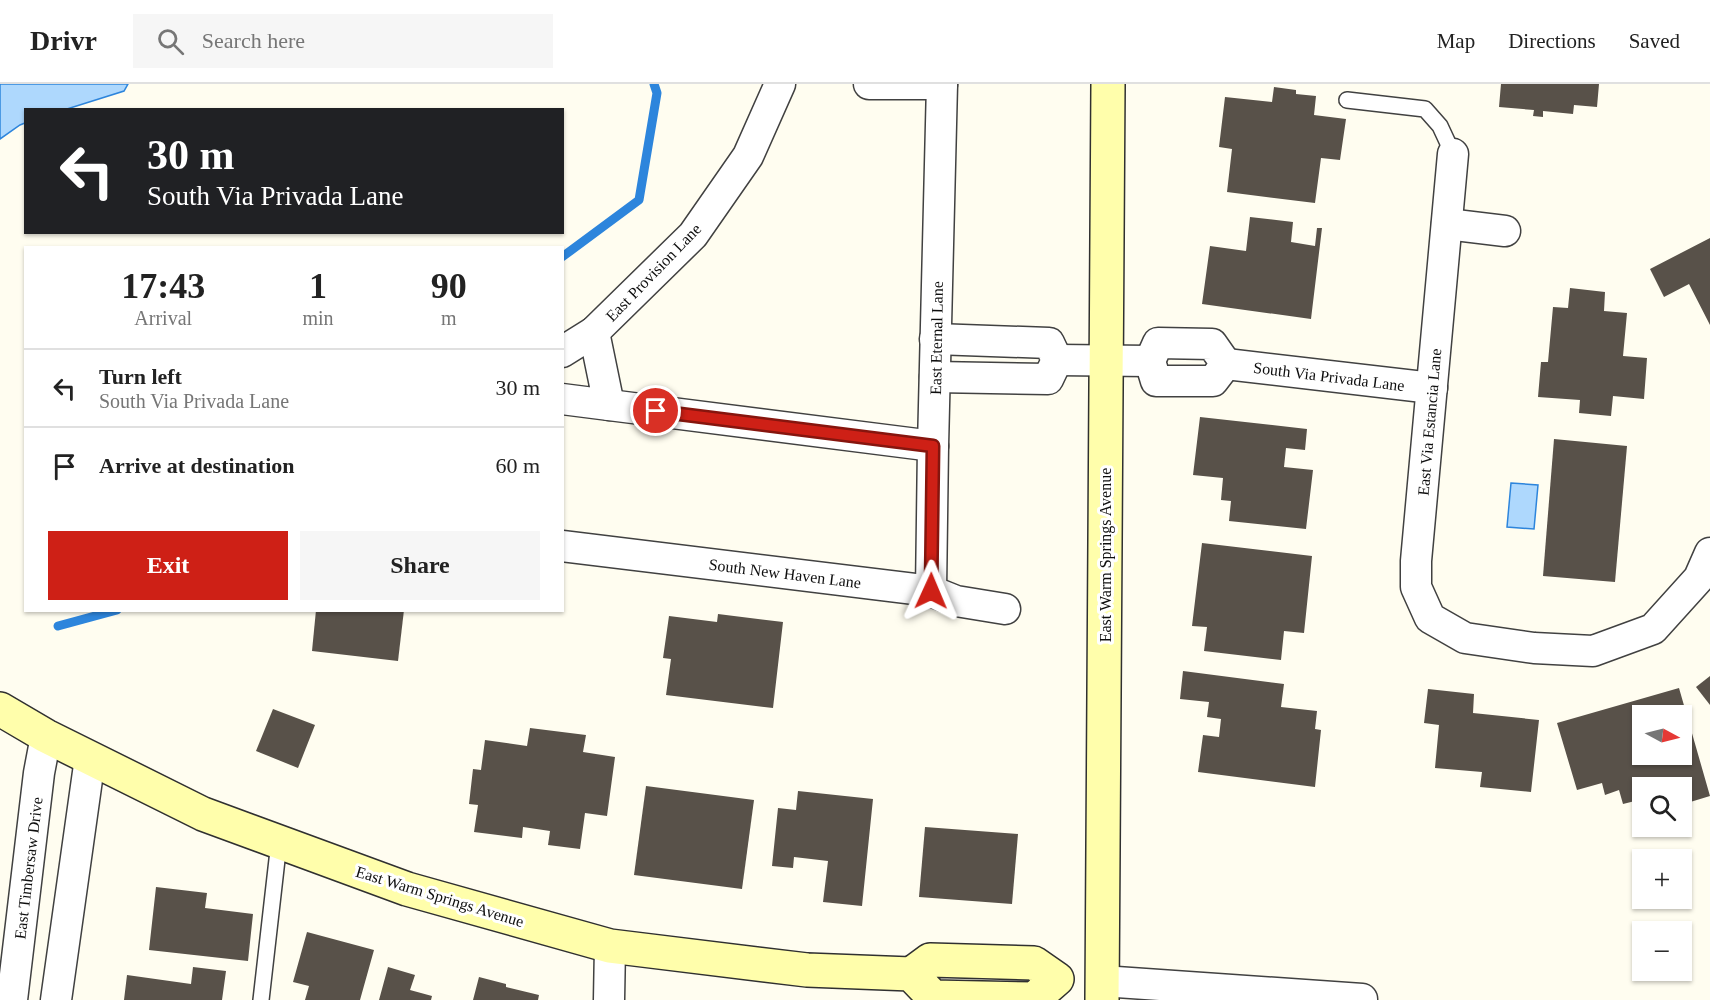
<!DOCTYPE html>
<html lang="en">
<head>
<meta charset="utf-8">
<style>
	:root { --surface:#fff; --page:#f6f6f6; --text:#222; --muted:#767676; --line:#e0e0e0; --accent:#ce2016 }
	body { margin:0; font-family:Georgia,serif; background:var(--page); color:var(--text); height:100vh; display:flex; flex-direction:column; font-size:22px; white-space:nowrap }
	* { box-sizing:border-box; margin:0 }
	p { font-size:20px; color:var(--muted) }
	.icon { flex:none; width:33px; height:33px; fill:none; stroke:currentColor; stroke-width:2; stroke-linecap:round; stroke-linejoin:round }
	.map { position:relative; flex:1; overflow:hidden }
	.side { position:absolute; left:24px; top:162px; width:540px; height:366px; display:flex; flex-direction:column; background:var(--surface); border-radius:0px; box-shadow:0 2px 4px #0004 }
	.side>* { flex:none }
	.top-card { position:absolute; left:24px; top:24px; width:540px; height:126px; border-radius:0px; box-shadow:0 2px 4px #0004; background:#202124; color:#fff; overflow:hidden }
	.needle { width:39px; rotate:97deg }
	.fabs { position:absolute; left:1632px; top:621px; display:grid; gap:12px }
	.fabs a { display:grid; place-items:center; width:60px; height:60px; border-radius:0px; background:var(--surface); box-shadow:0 2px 4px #0004; font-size:30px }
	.pin { position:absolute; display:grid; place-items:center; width:51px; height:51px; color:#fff; margin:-26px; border:3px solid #fff; border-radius:50%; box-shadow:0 2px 6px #0007 }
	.me { position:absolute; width:66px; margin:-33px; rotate:1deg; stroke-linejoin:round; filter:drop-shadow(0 0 4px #0008) }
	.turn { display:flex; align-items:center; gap:21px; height:126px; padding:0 24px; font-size:27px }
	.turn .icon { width:78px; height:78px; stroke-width:2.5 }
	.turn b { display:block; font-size:42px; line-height:51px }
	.eta { display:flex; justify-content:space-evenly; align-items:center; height:102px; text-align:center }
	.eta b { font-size:36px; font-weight:800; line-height:42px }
	.button { display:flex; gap:12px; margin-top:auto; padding:12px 24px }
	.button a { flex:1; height:69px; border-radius:0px; background:var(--accent); color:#fff; font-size:24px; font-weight:800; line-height:69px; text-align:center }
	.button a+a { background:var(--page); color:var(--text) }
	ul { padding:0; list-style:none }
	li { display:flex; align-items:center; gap:18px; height:78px; padding:0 24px; border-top:2px solid var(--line) }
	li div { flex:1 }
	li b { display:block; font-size:22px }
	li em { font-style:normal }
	header { display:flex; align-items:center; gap:36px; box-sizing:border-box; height:84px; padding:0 30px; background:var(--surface); border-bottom:2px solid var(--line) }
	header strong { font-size:28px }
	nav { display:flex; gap:33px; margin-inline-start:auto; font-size:21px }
	.search { width:420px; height:54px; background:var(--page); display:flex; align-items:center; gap:15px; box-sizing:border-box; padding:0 21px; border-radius:0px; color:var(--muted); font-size:22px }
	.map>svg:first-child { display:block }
	.water { fill:#aed8fd; stroke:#2d85dc; stroke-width:1.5 }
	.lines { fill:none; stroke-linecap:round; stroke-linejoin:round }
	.stream { stroke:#2d85dc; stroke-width:9 }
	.building { fill:#585149; fill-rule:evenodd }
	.lane-casing { stroke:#414141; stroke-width:18 }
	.street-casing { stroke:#414141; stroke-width:33 }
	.secondary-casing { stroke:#303030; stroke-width:36 }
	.lane { stroke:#fff; stroke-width:15 }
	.street { stroke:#fff; stroke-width:30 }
	.secondary { stroke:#fffeab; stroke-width:33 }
	.route-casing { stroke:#86150e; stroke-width:15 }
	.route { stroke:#ce2016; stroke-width:10 }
	.labels { text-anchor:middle; stroke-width:6; stroke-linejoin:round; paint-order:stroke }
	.street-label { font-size:16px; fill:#0e0e0e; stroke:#fff }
</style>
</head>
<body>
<header>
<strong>Drivr</strong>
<div class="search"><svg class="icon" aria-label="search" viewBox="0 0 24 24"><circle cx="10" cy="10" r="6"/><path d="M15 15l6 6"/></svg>Search here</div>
<nav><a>Map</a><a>Directions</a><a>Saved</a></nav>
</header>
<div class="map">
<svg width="1710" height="916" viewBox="0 0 1710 916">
	<rect width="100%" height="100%" fill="#fffdf0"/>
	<g class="water">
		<path d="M0 0H128L124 7 67 25 26 26 25 39 20 41 0 55Z"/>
		<path d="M1511 399 1538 401 1534 445 1507 443Z"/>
	</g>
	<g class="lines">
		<g class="stream">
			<path d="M562 173 639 116 657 9 654 0"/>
			<path d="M58 542 117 526"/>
		</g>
	</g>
	<g class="building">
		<path d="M1501 0H1599L1597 23 1574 21 1573 30 1543 27V33L1533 32 1534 26 1499 23Z"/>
		<path d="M1274 3 1296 6V10L1316 12 1314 31 1346 35 1340 76 1321 74 1315 119 1227 108 1232 65 1219 63 1225 13 1272 18Z"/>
		<path d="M1250 133 1293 138 1291 158 1315 162 1317 144H1322L1311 235 1202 220 1210 162 1246 167Z"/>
		<path d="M1710 154V241L1689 200 1664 213 1650 185Z"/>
		<path d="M1570 204 1605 208 1604 227 1627 229 1623 272 1647 274 1644 315 1613 312 1611 332 1579 329 1580 316 1538 313 1541 278H1548L1553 223 1568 224Z"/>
		<path d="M1200 333 1307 345 1305 366 1286 364 1284 383 1313 386 1306 445 1229 437 1231 417 1221 416 1223 394 1193 391Z"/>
		<path d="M1554 355 1627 362 1615 498 1543 492Z"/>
		<path d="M1202 459 1312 472 1304 549 1284 547 1281 576 1204 567 1207 543 1192 542Z"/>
		<path d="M316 526H404L398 577 312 567Z"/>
		<path d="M718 530 783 538 773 624 666 611 671 575 663 574 669 532 717 538Z"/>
		<path d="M1183 587 1284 600 1281 623 1317 627 1315 645 1321 646 1315 703 1198 688 1203 651 1219 653 1221 635 1207 633 1209 618 1180 615Z"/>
		<path d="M1710 592V621L1696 603Z"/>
		<path d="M1679 604 1710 712 1687 719 1685 713 1682 715V704H1642V727L1639 716 1623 720 1619 706 1605 711 1602 699 1577 706 1557 639ZM1642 632H1682V670H1642Z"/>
		<path d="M1428 605 1474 610 1473 629 1539 636 1531 708 1480 703 1482 688 1435 684 1439 641 1424 639Z"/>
		<path d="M273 625 315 641 298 684 256 667Z"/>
		<path d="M530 644 586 651 583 668 615 673 607 732 585 729 580 765 548 761 550 747 523 743 522 754 474 748 478 721 469 720 473 685 481 686 485 656 527 662Z"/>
		<path d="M646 702 754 716 742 805 634 791Z"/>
		<path d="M798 707 873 715 862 822 823 818 828 777 794 773 793 784 772 782 778 724 796 726Z"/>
		<path d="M925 743 1018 750 1012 820 919 813Z"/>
		<path d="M156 803 207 809 205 824 253 830 248 877 149 866Z"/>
		<path d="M307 848 374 866 360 916H305L309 902 293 898Z"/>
		<path d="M193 883 226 887 222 916H124L127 891 191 900Z"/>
		<path d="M388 883 415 891 410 906 432 912 431 916H379Z"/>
		<path d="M479 893 506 900V903L539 911 538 916H473Z"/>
	</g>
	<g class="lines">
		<g class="lane-casing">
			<g id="lane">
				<path d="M1347 16 1425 25 1440 42 1453 70"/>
				<path d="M261 916 279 758"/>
			</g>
		</g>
		<g class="street-casing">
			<g id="street">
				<path d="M869 0H942"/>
				<path d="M1453 70 1416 477V503L1430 534 1465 554 1534 564 1593 567 1653 545 1699 494 1710 469"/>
				<path d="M1447 140 1505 147"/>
				<path d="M1158 259 1212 260 1226 280 1213 297H1156L1150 277Z"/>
				<path d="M562 268 594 248 693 151 748 72 780 0"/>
				<path d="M1057 276 1150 277"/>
				<path d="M1226 280 1432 304"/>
				<path d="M935 293 1048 295 1057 276 1049 259 935 255"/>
				<path d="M562 315 609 321 594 248"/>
				<path d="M609 321 933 362"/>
				<path d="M562 462 931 507 956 517 1005 525"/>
				<path d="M931 507 933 362 942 0"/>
				<path d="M1102 897 1362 915"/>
				<path d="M12 916 39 689 46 652"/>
				<path d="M56 916 90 674"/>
				<path d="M609 916 610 862"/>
			</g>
		</g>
		<g class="secondary-casing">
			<g id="secondary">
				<path d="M0 625 46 652 203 730 407 805 610 862 807 886 911 890 930 876 1034 879 1057 895 1034 915 933 913 911 890"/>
				<path d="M1102 916 1108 0"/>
			</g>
		</g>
		<use href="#lane" class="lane"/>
		<use href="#street" class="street"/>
		<use href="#secondary" class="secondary"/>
	</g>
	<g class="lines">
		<g class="route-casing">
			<path id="route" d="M656 327 933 362 931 507"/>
		</g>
		<use href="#route" class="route"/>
	</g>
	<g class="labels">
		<g class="street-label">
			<text transform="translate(653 188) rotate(-46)" y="6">East Provision Lane</text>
			<text transform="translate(936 254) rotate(-89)" y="6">East Eternal Lane</text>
			<text transform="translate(1329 292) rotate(7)" y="6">South Via Privada Lane</text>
			<text transform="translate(1429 338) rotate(-85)" y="6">East Via Estancia Lane</text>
			<text transform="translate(1105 471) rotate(-90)" y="6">East Warm Springs Avenue</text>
			<text transform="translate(785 489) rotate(7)" y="6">South New Haven Lane</text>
			<text transform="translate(28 784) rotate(-83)" y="6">East Timbersaw Drive</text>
			<text transform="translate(440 812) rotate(17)" y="6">East Warm Springs Avenue</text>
		</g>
	</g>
</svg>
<div class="fabs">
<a><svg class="needle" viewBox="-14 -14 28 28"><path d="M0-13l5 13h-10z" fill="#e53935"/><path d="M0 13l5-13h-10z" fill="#767676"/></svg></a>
<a><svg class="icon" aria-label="search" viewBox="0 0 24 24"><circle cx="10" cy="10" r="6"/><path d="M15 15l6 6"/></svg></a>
<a>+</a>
<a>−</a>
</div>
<div class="pin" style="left:656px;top:327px;background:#d93025"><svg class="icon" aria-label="arrive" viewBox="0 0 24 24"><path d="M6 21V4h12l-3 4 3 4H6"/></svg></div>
<svg class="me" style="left:931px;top:507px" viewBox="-20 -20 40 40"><path d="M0-17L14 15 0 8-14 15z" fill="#ce2016" stroke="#fff" stroke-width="4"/></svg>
<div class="top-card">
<div class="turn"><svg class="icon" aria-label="left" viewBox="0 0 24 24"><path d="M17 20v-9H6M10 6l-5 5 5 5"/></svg><div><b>30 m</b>South Via Privada Lane</div></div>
</div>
<section class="side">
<div class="eta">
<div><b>17:43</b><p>Arrival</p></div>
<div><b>1</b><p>min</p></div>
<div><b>90</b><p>m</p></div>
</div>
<ul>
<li><svg class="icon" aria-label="left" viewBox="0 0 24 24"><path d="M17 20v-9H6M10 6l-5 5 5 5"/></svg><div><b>Turn left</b><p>South Via Privada Lane</p></div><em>30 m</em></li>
<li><svg class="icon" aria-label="arrive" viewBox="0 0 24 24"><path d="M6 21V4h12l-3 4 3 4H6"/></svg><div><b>Arrive at destination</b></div><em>60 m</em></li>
</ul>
<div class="button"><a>Exit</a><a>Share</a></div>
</section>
</div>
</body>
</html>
